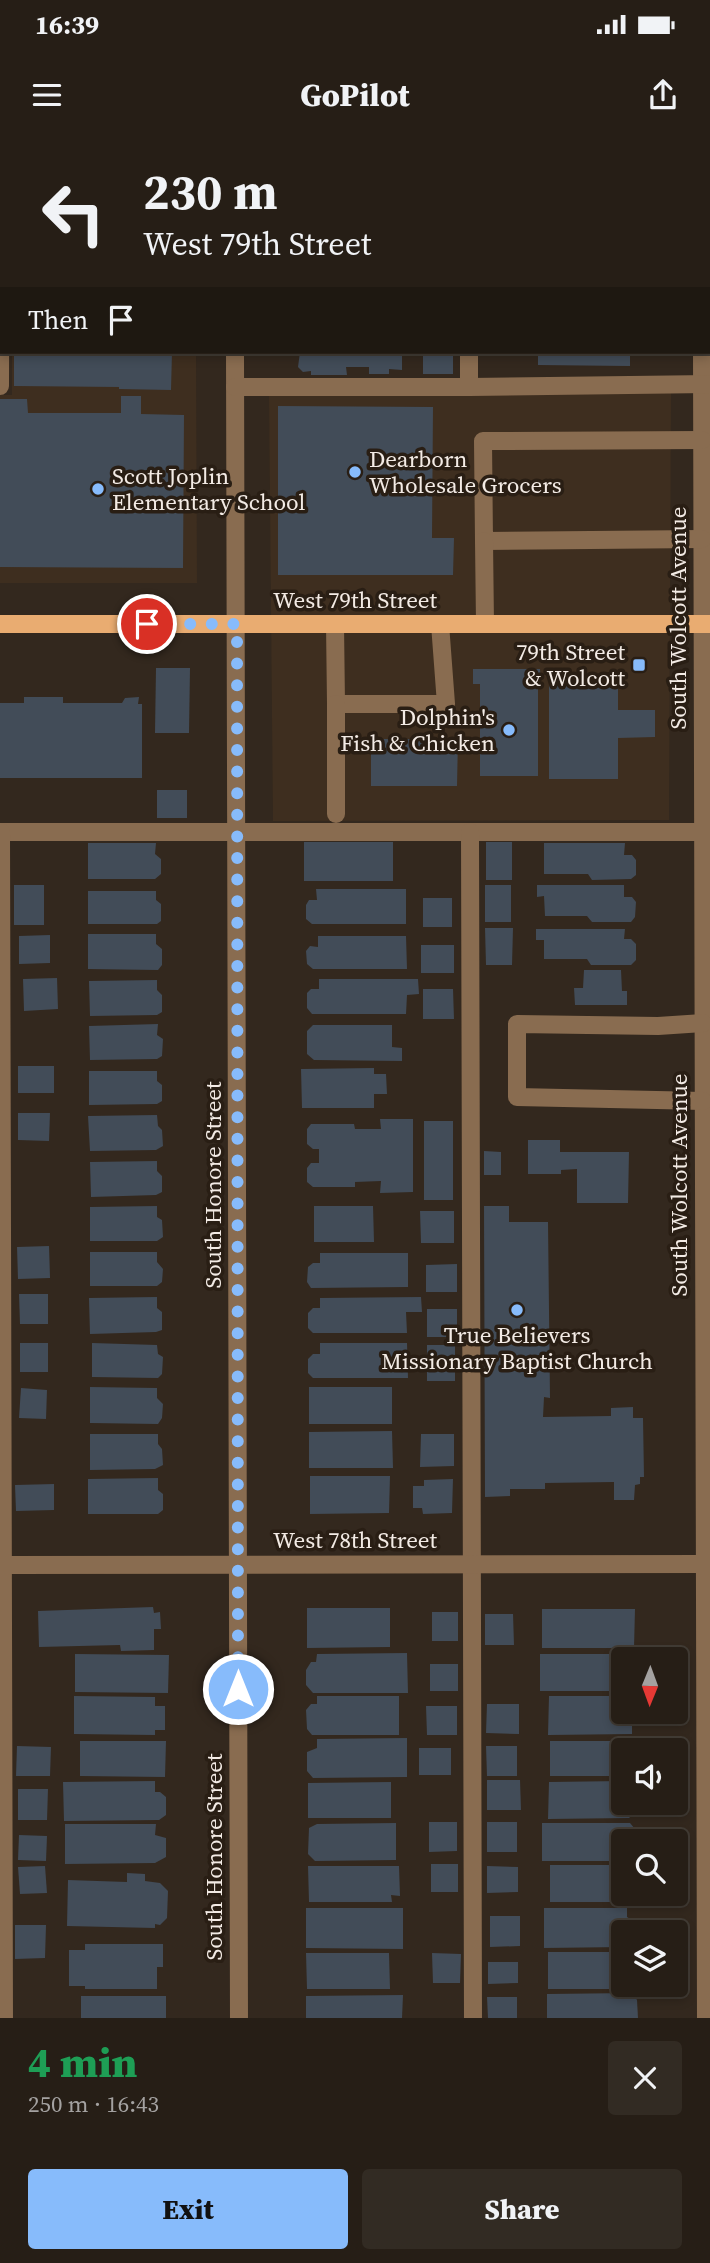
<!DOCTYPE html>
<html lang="en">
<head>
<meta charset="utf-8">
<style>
	:root { --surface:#261e16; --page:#322b23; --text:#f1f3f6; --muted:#a4a2a1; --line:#423c35; --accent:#87bbfb }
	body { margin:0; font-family:"Source Serif 4",serif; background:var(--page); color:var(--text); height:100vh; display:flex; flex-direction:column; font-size:26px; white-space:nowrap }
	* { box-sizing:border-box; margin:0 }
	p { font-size:23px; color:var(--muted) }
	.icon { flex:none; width:38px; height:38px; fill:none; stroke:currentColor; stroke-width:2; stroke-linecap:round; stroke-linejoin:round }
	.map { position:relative; height:1878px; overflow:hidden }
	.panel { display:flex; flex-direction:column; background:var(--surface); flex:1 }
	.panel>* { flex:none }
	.banner { position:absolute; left:0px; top:0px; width:710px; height:214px; box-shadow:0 4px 10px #0003,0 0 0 2px var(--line); background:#261e16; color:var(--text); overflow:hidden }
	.needle { width:46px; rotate:181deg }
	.fabs { position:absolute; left:611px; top:1507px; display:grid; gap:14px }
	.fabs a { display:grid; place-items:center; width:77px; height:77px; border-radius:7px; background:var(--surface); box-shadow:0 4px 10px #0003,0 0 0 2px var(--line); font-size:35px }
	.pin { position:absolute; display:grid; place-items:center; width:60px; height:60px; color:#fff; margin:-30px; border:4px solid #fff; border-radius:50%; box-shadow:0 2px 7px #0007 }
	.me { position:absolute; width:77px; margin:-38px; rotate:0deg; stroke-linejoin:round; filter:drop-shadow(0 0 5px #0008) }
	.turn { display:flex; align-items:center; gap:24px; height:147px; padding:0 28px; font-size:32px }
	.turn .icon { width:91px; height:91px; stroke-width:2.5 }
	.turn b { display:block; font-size:49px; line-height:60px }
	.then { display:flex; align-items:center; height:66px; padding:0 28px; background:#0003; gap:14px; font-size:26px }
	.round { display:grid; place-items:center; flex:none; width:74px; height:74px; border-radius:7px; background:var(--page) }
	.headline { display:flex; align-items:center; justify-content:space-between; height:119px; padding:0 28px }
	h1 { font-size:42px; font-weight:800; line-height:52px; color:#1e9e55 }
	.action { display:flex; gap:14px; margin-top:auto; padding:14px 28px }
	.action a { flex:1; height:80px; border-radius:7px; background:var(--accent); color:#111; font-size:28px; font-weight:800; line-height:80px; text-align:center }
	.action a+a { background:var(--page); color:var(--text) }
	.status { display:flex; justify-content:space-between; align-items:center; height:49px; padding:0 35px; background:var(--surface); direction:ltr }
	.status svg { height:19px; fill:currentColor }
	header { display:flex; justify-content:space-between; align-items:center; height:91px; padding:0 28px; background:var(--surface); font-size:32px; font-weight:800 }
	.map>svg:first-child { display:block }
	.built { fill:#3e2e1f }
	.building { fill:#424c58 }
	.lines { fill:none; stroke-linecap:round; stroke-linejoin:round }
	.minor { stroke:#896c50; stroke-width:18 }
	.major { stroke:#e9ac71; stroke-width:18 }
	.route { stroke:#87bbfb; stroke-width:12; stroke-dasharray:0 21.6 }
	.poi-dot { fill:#87bbfb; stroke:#291e14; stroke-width:2.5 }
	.labels { text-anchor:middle; stroke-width:7; stroke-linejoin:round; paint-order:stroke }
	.poi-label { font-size:23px; fill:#f3ebe5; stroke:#291e14; text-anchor:start }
	.street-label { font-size:23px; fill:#f3ebe5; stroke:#291e14 }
</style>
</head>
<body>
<div class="status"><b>16:39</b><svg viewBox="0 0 49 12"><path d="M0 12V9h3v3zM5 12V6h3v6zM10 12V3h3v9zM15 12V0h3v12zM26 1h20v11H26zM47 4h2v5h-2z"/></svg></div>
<header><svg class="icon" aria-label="menu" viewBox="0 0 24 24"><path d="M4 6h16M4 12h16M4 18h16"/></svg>GoPilot<svg class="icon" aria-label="share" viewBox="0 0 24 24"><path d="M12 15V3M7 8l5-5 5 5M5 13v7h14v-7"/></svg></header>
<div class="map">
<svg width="710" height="1878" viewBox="0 0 710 1878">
	<rect width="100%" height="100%" fill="#33281e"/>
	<g class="built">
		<path d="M12 212H196L197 443H0V255H12Z"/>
		<path d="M269 252 671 253 669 680 273 681Z"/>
	</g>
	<g class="building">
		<path d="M14 212H172L171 250 119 249V247L14 246Z"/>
		<path d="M300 212H402V230L389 229V234H369V227H346L347 235H311V231L303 232 298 227Z"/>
		<rect x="423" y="212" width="30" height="22"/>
		<path d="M538 212H630V226L538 225Z"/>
		<path d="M121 256H141V274L184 275 183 428 0 427V259H27L28 273H121Z"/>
		<path d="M278 266 433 267 432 398H454L453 435H278Z"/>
		<path d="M156 528H190L189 593H155Z"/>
		<path d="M473 529H540L541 545H538V636H480V544H473Z"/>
		<path d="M581 531 618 543V570H655V597L618 598V639H549V541Z"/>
		<path d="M24 557H63V563H122L125 558 139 557 138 564H142V638H0V563H24Z"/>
		<path d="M371 599H458L457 646H371Z"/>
		<rect x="157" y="650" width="30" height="28"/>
		<rect x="304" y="702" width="89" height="39"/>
		<rect x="486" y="702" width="26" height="38"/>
		<path d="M88 703H156L155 714 161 719V734L155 739H88Z"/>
		<path d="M544 703H625L624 715H632L636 720V735L631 739 592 740 588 734H544Z"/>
		<rect x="14" y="745" width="30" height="40"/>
		<rect x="485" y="745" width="26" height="37"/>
		<path d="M537 745H624V757H632L636 762 635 777 631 782H592L587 776H545L544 756 537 757Z"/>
		<path d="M316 749H406V784H312L306 779V765L309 760H317Z"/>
		<path d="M88 751H156V760L161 764V781L157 784H88Z"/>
		<rect x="423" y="758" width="29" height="29"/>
		<path d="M485 788H513L512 825H486Z"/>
		<path d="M536 789H625L624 799H631L636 804V820L631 825H591L587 819H544V800H536Z"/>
		<path d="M88 794H156V804L162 809V825L158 830 88 829Z"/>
		<path d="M50 795V823L19 824V796Z"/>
		<path d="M318 796H406L407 829H313L307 824 306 811 310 806 318 807Z"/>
		<rect x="421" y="805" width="33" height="28"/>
		<path d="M584 830H621L622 851H627V865H575L574 848H583Z"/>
		<path d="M57 838 58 869 24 871 23 839Z"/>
		<path d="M319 839H418L419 854 407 855 406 874H312L307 868V853L311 849H319Z"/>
		<path d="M157 840V850L162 855V872L157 875 90 876 89 841Z"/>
		<path d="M423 849H453L454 879H423Z"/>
		<path d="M158 884 157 895 163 899 162 916 157 919 90 920 89 886Z"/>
		<path d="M313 885H392V907L402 908V921L314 920 307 914V891Z"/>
		<rect x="18" y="926" width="36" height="27"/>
		<path d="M374 928V934H386L387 954H374V968H302L301 929Z"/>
		<path d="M89 931H157V941L162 945V961L157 964 89 965Z"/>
		<path d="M18 973H50L49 1001 18 1000Z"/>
		<path d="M157 975 158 986 162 990 163 1006 156 1010 90 1011 88 976Z"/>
		<path d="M380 979H413V1052L380 1053 381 1041 355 1042V1047H313L307 1042V1028L311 1023H319V1009H313L307 1004V989L311 984H354L355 989H381Z"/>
		<rect x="424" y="981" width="29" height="79"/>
		<path d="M528 1000H560V1012H629L628 1063H577V1029L561 1030V1034H528Z"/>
		<path d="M484 1011 501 1012V1035H484Z"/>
		<path d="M157 1021V1031L162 1036V1052L156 1055 91 1057 90 1022Z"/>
		<path d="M157 1066V1077L162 1080 163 1097 157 1101H90V1067Z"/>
		<path d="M314 1066H373L374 1102H314Z"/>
		<path d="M484 1066H509V1082H548L550 1258 544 1257 543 1277 611 1276V1268L633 1267V1278H643L644 1337H640V1344L635 1345 634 1360H614V1342L545 1343V1349H510V1356L485 1357Z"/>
		<path d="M420 1071H454V1103H421Z"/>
		<path d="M49 1106 50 1138 18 1139 17 1107Z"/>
		<path d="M90 1112H157V1122L163 1129 162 1142 157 1146H90Z"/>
		<path d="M320 1113H408V1147L311 1148 307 1142 308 1127 313 1123H320Z"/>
		<path d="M457 1124V1152H426V1125Z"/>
		<path d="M19 1154H48V1184H20Z"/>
		<path d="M157 1157V1168L162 1172V1190L156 1192 90 1194 89 1158Z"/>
		<path d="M421 1157 422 1172H406L407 1193H313L308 1188V1173L313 1168H320V1158Z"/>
		<rect x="427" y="1169" width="30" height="28"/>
		<rect x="20" y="1203" width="28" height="29"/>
		<path d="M92 1203 157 1205 158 1214 163 1217 162 1234 158 1238 92 1237Z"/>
		<path d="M320 1203H407L408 1238H313L308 1233V1219L313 1214H320Z"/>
		<rect x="427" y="1205" width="28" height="36"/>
		<path d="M90 1247 157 1248V1258L163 1264 162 1278 158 1284 90 1283Z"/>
		<rect x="309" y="1247" width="83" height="37"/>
		<path d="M21 1248 47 1250 46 1279 19 1278Z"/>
		<path d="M392 1291 393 1328H309V1292Z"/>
		<path d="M90 1294H158V1304L162 1309 163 1325 155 1329 90 1330Z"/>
		<path d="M421 1294H454V1326L420 1327Z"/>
		<path d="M310 1336H390L389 1373 310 1374Z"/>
		<path d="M158 1338V1350L163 1354V1370L158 1374H88V1339Z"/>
		<path d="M453 1339 452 1373 423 1374 422 1368H413V1346H424V1340Z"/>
		<path d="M54 1344V1370L16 1371 15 1345Z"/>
		<path d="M153 1467 154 1473 160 1472 161 1489H154V1510L121 1511 120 1505 39 1507 38 1471Z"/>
		<path d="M307 1468H390V1507L307 1508Z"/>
		<path d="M542 1469H635L634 1508H542Z"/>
		<rect x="432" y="1472" width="26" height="29"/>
		<path d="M485 1474H513L514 1505H485Z"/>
		<path d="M407 1513 408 1553H313L306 1545V1530L311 1522H316L317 1514Z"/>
		<path d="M75 1514 169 1515 168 1553 75 1552Z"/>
		<path d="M540 1514H626V1519H623V1551H540Z"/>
		<rect x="430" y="1524" width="28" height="27"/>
		<path d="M74 1556 155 1557V1566H165V1590H155V1595L74 1594Z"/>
		<path d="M317 1556H399V1595H312L307 1589 306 1570 311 1564H317Z"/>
		<path d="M549 1556H623V1572H636V1580L632 1586V1594L548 1595Z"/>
		<path d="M487 1564H519V1594L486 1593Z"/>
		<path d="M426 1566H457V1595H427Z"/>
		<path d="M407 1598V1637L313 1638 307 1631V1612L317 1608V1599Z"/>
		<path d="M80 1601H166L165 1637 80 1636Z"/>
		<path d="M550 1601H637V1610H623V1636H550Z"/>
		<path d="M17 1606 51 1607 50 1636H16Z"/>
		<path d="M486 1606H517V1636H487Z"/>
		<rect x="419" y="1608" width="32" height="27"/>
		<path d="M487 1640H520L521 1670H487Z"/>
		<path d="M155 1641V1652H160L166 1657V1675L159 1680 64 1681 63 1642Z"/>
		<path d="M623 1641V1662H635V1672L629 1678 548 1679 549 1642Z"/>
		<path d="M391 1642V1678H308V1643Z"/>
		<path d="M18 1649H48L47 1680H18Z"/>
		<path d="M429 1682H457V1711L429 1712Z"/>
		<rect x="487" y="1682" width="30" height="30"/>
		<path d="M396 1683V1720L315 1721 308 1714 309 1688 317 1684Z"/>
		<path d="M542 1683H630L635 1689 636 1701H623V1721H542Z"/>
		<path d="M65 1684H156L155 1695 166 1698V1717L155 1723 65 1724Z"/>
		<path d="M19 1695 47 1696 46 1721 18 1720Z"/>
		<rect x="431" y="1724" width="27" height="28"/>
		<path d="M550 1725H623V1754H637V1762H550Z"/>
		<path d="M45 1726 47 1753 20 1754 18 1727Z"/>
		<path d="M308 1726H399L400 1756 391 1755 392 1762H309Z"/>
		<path d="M487 1726 518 1727V1752L487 1753Z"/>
		<path d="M127 1733 145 1734V1741L160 1743 168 1751 167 1778 160 1785 155 1784V1788L67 1786 68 1740 127 1742Z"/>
		<path d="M306 1768H403V1809L306 1808Z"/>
		<path d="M544 1768H627V1777L638 1784V1792H623V1807L544 1808Z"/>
		<path d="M490 1776H520V1806L490 1807Z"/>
		<path d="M15 1785H46L45 1818 15 1819Z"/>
		<path d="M85 1804H163V1827H157V1849H85V1846H69V1810H85Z"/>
		<path d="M548 1812H623V1844H637V1849H548Z"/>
		<path d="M306 1813H389L390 1849H307Z"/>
		<path d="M432 1813 461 1814 460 1843H433Z"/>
		<path d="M488 1822H518V1843L488 1844Z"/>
		<path d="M632 1853 637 1860 638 1878H547V1854Z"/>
		<path d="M403 1855 402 1878H306V1856Z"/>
		<rect x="81" y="1856" width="85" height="22"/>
		<path d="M487 1857H517V1878H488Z"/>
	</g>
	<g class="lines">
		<g class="minor">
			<path d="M234 0V2"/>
			<path d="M468 0V2"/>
			<path d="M702 2V0"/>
			<path d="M235 212 239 1878"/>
			<path d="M469 212V247"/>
			<path d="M702 212 706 1878"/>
			<path d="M0 246 1 0"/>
			<path d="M235 247H469L710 244"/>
			<path d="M702 399 484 401 483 301 702 300"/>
			<path d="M484 401 485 484"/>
			<path d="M335 484 336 564H446L440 484"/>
			<path d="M336 674V564"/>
			<path d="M0 692H710"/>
			<path d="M1 692 4 1878"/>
			<path d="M470 692 473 1878"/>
			<path d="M703 883 658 886 517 884V957L703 961"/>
			<path d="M0 1425 710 1424"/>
		</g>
		<path class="major" d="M0 484H710"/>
	</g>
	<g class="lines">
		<path class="route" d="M147 484H237L238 1549"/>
	</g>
	<g class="poi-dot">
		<circle cx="355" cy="332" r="7"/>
		<circle cx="98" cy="349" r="7"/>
		<rect x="632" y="518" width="14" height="14" rx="3.5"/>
		<circle cx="509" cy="590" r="7"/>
		<circle cx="517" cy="1170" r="7"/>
	</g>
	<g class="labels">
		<g class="poi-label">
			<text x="369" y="327">Dearborn<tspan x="369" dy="26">Wholesale Grocers</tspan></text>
			<text x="112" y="344">Scott Joplin<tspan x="112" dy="26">Elementary School</tspan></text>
			<text x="625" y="520" text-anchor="end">79th Street<tspan x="625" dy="26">&amp; Wolcott</tspan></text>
			<text x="495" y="585" text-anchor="end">Dolphin's<tspan x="495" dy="26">Fish &amp; Chicken</tspan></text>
			<text x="517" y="1203" text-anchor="middle">True Believers<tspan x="517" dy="26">Missionary Baptist Church</tspan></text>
		</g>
		<g class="street-label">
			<text x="355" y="468">West 79th Street</text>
			<text transform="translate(678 478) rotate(-90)" y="8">South Wolcott Avenue</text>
			<text transform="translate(213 1045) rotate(-90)" y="8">South Honore Street</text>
			<text transform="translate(679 1045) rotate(-90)" y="8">South Wolcott Avenue</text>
			<text x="355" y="1408">West 78th Street</text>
			<text transform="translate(214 1717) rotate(-90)" y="8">South Honore Street</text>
		</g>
	</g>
</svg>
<div class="fabs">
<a><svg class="needle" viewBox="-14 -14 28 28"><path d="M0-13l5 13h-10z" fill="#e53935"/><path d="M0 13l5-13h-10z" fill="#a4a2a1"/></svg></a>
<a><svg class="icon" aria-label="sound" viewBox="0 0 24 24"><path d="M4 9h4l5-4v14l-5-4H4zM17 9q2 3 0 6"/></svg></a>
<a><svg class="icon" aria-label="search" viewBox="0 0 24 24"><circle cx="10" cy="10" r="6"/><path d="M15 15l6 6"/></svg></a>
<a><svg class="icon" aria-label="layers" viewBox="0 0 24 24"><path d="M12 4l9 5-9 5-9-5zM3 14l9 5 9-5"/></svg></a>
</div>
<div class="pin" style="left:147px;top:484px;background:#d93025"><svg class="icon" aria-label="arrive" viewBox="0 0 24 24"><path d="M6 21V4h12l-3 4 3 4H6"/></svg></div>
<svg class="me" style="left:238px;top:1549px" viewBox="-20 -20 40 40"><circle r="17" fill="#87bbfb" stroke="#fff" stroke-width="3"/><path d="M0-11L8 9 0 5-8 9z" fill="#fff"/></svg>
<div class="banner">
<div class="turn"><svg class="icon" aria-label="left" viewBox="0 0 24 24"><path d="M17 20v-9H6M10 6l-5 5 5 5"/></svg><div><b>230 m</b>West 79th Street</div></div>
<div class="then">Then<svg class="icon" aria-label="arrive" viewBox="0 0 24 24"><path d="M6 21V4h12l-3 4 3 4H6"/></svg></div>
</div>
</div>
<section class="panel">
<div class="headline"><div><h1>4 min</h1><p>250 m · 16:43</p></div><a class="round"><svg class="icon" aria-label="close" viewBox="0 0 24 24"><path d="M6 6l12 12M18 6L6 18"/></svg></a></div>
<div class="action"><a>Exit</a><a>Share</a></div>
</section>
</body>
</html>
